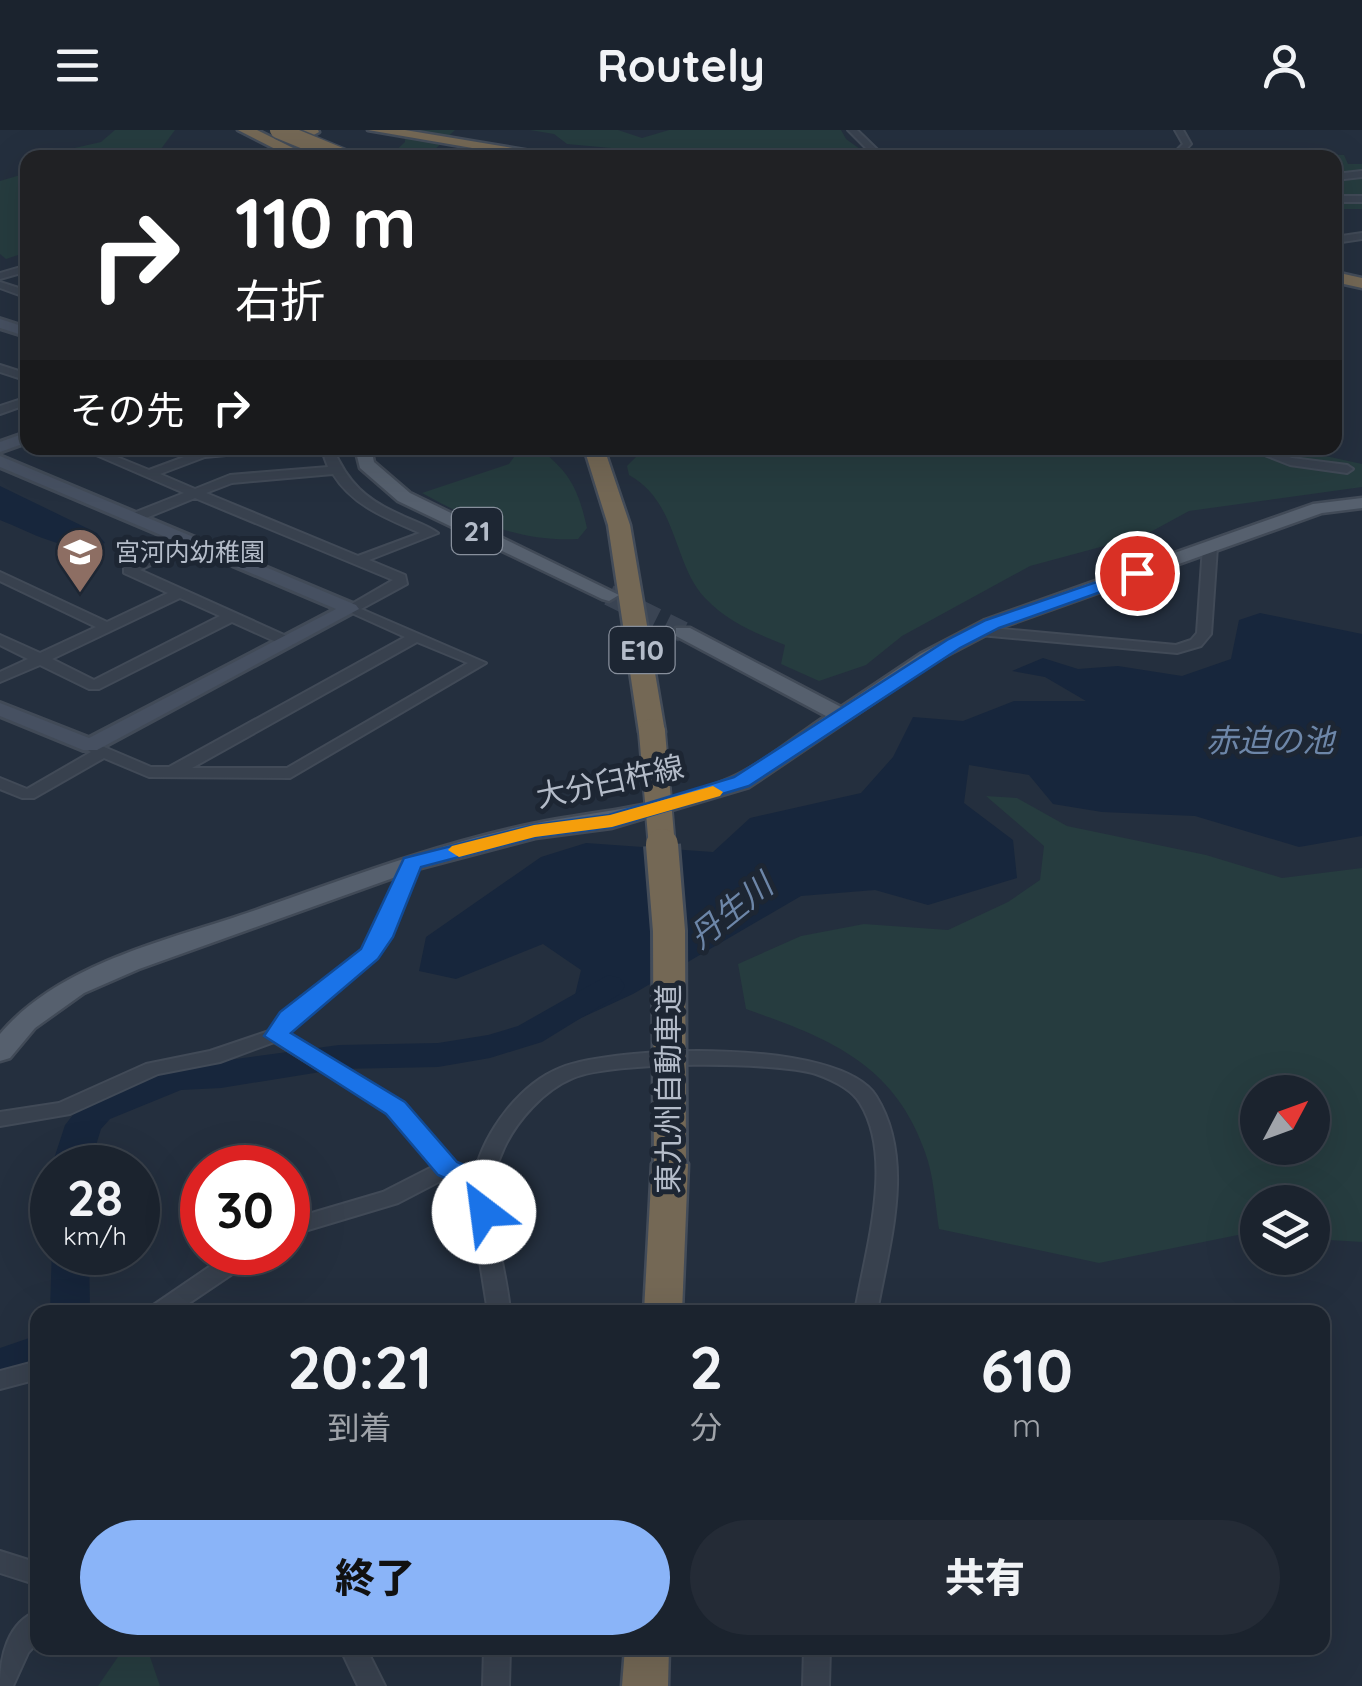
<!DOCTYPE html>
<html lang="ja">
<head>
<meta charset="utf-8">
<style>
	:root { --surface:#1b232e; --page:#242b36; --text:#f1f3f6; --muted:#a0a4aa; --line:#39404a; --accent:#8ab4f8 }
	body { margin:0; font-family:Quicksand,"Noto Sans JP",sans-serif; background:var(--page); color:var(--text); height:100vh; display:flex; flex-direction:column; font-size:38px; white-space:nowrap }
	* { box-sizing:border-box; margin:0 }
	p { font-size:32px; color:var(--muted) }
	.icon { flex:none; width:55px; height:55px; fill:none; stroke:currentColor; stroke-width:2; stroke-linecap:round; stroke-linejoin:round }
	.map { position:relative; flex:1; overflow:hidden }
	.details { position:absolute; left:30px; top:1175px; width:1300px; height:350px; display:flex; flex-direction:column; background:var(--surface); border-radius:20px; box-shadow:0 10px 40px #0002,0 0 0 2px var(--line) }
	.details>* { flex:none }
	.guide { position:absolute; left:20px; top:20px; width:1322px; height:305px; border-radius:20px; box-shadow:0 10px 40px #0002,0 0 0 2px var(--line); background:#202124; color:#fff; overflow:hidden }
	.needle { width:65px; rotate:49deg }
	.buttons { position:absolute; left:1240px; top:945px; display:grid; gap:20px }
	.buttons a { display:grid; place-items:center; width:90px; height:90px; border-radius:50%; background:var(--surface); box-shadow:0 10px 40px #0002,0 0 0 2px var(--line); font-size:50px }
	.speed { position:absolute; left:30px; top:1015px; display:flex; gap:20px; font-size:50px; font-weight:700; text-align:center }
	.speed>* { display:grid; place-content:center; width:130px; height:130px; border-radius:50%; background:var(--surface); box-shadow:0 10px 40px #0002,0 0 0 2px var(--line); line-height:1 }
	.speed small { font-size:25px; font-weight:400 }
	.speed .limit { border:15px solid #d22; background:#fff; color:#111 }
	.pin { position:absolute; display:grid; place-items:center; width:85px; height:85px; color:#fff; margin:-42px; border:5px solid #fff; border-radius:50%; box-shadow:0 2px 10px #0007 }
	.me { position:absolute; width:110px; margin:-55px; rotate:330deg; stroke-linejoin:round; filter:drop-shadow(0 0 8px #0008) }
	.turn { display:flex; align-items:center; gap:35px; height:210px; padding:0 50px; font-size:45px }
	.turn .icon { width:130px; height:130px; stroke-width:2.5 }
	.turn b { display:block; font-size:70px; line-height:85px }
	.then { display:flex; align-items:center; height:95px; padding:0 50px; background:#0003; gap:20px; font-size:38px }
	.eta { display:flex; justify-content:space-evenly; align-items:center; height:170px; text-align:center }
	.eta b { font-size:60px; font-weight:800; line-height:70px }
	.button { display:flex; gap:20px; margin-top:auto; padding:20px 50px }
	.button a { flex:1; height:115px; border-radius:60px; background:var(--accent); color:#111; font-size:40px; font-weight:800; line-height:115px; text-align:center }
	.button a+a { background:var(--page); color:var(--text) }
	header { display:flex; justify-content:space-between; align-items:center; height:130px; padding:0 50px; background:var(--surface); font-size:45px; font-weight:800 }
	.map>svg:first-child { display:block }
	.green { fill:#263c3f; fill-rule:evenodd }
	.water { fill:#17263c }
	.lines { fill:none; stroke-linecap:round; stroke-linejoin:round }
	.river { fill:#17263c; fill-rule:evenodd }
	.primary-tunnel { stroke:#3a4453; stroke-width:21; stroke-dasharray:21 11; stroke-linecap:butt }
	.street-casing { stroke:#414a57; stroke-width:4 }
	.secondary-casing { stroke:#414a57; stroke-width:6 }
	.primary-casing { stroke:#414a57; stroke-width:5 }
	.highway-casing { stroke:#434c59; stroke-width:5 }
	.street { fill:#38414e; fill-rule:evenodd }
	.secondary { fill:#465061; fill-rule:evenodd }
	.primary { fill:#56606e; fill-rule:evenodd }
	.highway { fill:#746855; fill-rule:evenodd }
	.highway-bridge-far2-casing { stroke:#434c59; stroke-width:19; stroke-linecap:butt }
	.highway-bridge-far1-casing { stroke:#434c59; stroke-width:30; stroke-linecap:butt }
	.highway-bridge-casing { stroke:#434c59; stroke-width:38; stroke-linecap:butt }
	.highway-bridge-far2 { stroke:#746855; stroke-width:16 }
	.highway-bridge-far1 { stroke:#746855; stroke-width:26 }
	.highway-bridge { stroke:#746855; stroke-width:32 }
	.route { fill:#1a73e8; stroke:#114b97; stroke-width:2.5 }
	.slow { fill:#f59e0b }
	.labels { text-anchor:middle; stroke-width:10; stroke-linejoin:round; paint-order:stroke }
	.far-poi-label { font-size:25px; fill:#b4bcc9; stroke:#1d2633; text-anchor:start }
	.shield { fill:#1d2633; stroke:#878f9c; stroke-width:2.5 }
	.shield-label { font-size:28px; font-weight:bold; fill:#b4bcc9 }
	.street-label { font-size:30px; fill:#b4bcc9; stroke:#1d2633 }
	.water-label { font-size:32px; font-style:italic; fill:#6d86a8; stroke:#1d2633 }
</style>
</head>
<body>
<header><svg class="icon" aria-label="menu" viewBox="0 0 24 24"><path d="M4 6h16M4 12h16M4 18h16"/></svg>Routely<svg class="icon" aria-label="person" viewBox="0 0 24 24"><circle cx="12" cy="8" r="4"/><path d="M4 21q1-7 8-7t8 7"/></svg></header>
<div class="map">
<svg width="1362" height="1556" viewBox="0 0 1362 1556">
	<rect width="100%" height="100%" fill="#242f3e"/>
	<g class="green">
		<path d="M115 0H175L158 23 165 27 48 24 101 12Z"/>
		<path d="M405 0H455L427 27 388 28 405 12Z"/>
		<path d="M530 0H618L642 8 669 0H841L846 9 871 27 721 28 567 14 554 4Z"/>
		<path d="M1210 20 1344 25 1348 34H1362V79H1335V28L1242 27Z"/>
		<path d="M27 43V122L6 129 0 124V51Z"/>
		<path d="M539 318C570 343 578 358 587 398L578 409C520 412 472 391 422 363L509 334 516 324Z"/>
		<path d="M645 318H1289L1362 334V357L1189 381 1145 405 1030 436 902 506 866 535 819 551 781 534 785 515C755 503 728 492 705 468 673 434 678 372 629 345L627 336Z"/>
		<path d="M986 666 1017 668 1067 696 1206 725 1282 748 1362 738V1112L1313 1109 1312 1072H1258L1257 1106 1238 1105 1099 1133 939 1099C935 1074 934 1046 925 1022 894 933 828 908 746 879L738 834 801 806 864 794 948 800 1008 772 1040 750 1044 716ZM1258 962H1312V1018H1258Z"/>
		<path d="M124 1518H147L160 1556H98Z"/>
	</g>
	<g class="water">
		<path d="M0 356 97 403 105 413C68 425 35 404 0 390Z"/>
		<path d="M1260 483 1362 504V706L1299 717 1195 686 1102 682 1053 674 1029 645 969 635 964 673 1013 710 1017 748 928 775 875 760 801 766 633 864 568 894 581 840 543 814 456 849 419 841 426 807 541 727 586 713 713 722 750 688 861 663 893 627 913 587 963 591 1014 571H1086L1045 547 1012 541 1043 528 1078 539 1118 536 1182 546 1231 529 1239 490Z"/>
	</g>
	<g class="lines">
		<g class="river">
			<path d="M608 845 620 848 625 856 620 864 542 912 490 928 438 937 339 939 221 958 181 960 110 989 101 999 89 1038H51L65 995 84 971 163 939 339 915 438 913 488 905 518 896Z"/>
			<path d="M52 1116V1122H89L90 1182H50Z"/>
			<path d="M38 1205V1239L0 1253V1218Z"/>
		</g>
		<path class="primary-tunnel" d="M609 465 683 502"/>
		<g class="street-casing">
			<g id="street">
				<path d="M848 0H857L886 28H876Z"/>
				<path d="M1175 0H1183L1191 14 1178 28H1169L1183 14Z"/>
				<path d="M1362 41V47L1335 50V44Z"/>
				<rect x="1335" y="66" width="27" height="6"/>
				<path d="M1362 103V109L1335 113V107Z"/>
				<path d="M28 135V141L0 149V143Z"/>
				<path d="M0 152 28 161V168L0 158Z"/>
				<path d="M0 235 28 244V251L0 242Z"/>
				<path d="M28 267V274L0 284V276Z"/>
				<path d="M80 318H95L149 340 203 320 264 318 258 322 205 327 160 344 195 359 230 345 328 337 321 318H333C347 352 366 370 401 385 413 391 427 395 438 403L369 430 405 445 407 454 361 479 486 533 290 648 149 647 104 628 34 668H22L0 659V648L27 659 91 622 82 616 90 611 151 637H169L405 507 343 479 393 450 195 368 141 390H131V384L184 363ZM333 344C353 376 386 388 420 403L358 426 206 363 232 353ZM417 512 468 533 287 638H192Z"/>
				<path d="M1247 318H1263L1292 328 1347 335 1353 339 1347 343 1290 335Z"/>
				<path d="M191 407 198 411 196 414 140 440 293 509V515H283L232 492 99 559H89L40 535 0 552V542L28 529 0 515V505L40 523 96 497 0 451V442L107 492 168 463 124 443V437ZM180 468 220 486 94 550 52 529Z"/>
				<path d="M1210 413 1217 417 1211 504 1201 516 1177 523 980 505 973 501 980 497 1176 515 1191 510 1197 503 1203 417Z"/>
				<path d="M412 728 420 733 391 807 375 828 296 892 287 903 403 973 454 1033 475 1042C485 1001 520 954 560 938 617 915 840 908 876 966 916 1030 889 1114 877 1182H855C865 1121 895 1029 860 973 852 959 830 949 816 944 774 931 612 931 573 948 544 960 517 990 504 1018 478 1071 506 1127 510 1182H488L473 1088V1058L448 1047 398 1073 288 1106V1090L383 1062 434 1036 389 983 274 912 220 932 158 944 70 984 0 996V982L59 973 146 934 210 921 269 901 282 884 363 820 374 806 404 733Z"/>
				<path d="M231 1122H258L256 1128 176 1182H149L152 1176Z"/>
				<path d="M38 1231V1249L0 1259V1241Z"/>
				<path d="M0 1421 38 1433V1455L0 1443Z"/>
				<path d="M38 1481V1512L28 1523 13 1556H0C0 1528 7 1492 38 1481Z"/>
				<path d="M340 1518H366L385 1556H358Z"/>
				<path d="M484 1518H510L509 1556H483Z"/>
				<path d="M804 1518H830L829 1556H803Z"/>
			</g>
		</g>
		<g class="secondary-casing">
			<g id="secondary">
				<path d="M0 189 28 198V207L0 198Z"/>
				<path d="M28 302V312L0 322V312Z"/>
				<path d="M0 326 356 475 359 479 97 620H83L0 586V573L89 608 336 479 0 337Z"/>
			</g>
		</g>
		<g class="primary-casing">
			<g id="primary">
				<path d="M355 318H371L374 332 410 363 619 465 609 471 602 469 398 371 360 338Z"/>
				<path d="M1362 368V378L1322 383 999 498 934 532 749 657 611 698 535 708 421 738 139 839 84 863 35 898 10 928 0 931V904C61 832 170 810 256 780 347 748 437 714 532 694 600 680 664 678 731 648 764 633 796 606 826 586L676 506V498H690L841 577 920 524 985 490 1313 374Z"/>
			</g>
		</g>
		<g class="highway-casing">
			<g id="highway">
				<path d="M238 0H257L313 28H293Z"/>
				<path d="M284 0H318L319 2 312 6Z"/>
				<path d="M368 0H405L572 28H531Z"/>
				<path d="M1335 142 1362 148V158L1335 152Z"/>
				<path d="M584 318H604L630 395 665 602 661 608H643L639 602 608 395Z"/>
				<path d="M670 1022 682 1025 688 1034 682 1182H644L652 1034 658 1025Z"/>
				<path d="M625 1518H669L668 1556H622Z"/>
			</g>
		</g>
		<use href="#street" class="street"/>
		<use href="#secondary" class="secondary"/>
		<use href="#primary" class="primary"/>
		<use href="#highway" class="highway"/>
		<g class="highway-bridge-far2-casing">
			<path id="highway-bridge-far2" d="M278 0 346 28"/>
		</g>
		<g class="highway-bridge-far1-casing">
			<path id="highway-bridge-far1" d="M652 602 662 717"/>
		</g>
		<g class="highway-bridge-casing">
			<path id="highway-bridge" d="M662 715 669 801 670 1034"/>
		</g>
		<use href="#highway-bridge-far2" class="highway-bridge-far2"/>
		<use href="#highway-bridge-far1" class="highway-bridge-far1"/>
		<use href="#highway-bridge" class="highway-bridge"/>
	</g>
	<path class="route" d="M1137 438 1146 443 1143 447 999 498 960 518 749 656 612 697 535 707 421 737 393 807 378 829 291 903 405 972 457 1032 492 1047 498 1082 494 1089H475L470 1059 438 1045 386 984 264 906 280 882 361 819 404 728 534 695 609 685 734 647 947 510 986 490Z"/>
	<path class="slow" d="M713 656 723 662 720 666 612 697 535 707 459 727 448 720 452 716 534 695 610 685Z"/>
	<defs>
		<g id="school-pin" transform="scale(2.5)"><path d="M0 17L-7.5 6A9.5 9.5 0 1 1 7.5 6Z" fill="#8d6e63" stroke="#1d2633"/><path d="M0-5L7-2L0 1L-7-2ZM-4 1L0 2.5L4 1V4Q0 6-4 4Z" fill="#fff"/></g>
	</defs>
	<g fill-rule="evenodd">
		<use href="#school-pin" x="80" y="422"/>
	</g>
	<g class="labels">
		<g class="far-poi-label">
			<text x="115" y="431">宮河内幼稚園</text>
		</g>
		<g class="shield">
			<rect x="452" y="378" width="50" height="46" rx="8"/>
			<rect x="609.5" y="497" width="65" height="46" rx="8"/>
		</g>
		<g class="shield-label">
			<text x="477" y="411">21</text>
			<text x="642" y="530">E10</text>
		</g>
		<g class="street-label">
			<text transform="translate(610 652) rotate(-12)" y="10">大分臼杵線</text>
			<text transform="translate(669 959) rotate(-90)" y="10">東九州自動車道</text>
		</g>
		<g class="water-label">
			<text x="1270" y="622">赤迫の池</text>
			<text transform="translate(731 781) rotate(-39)" y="11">丹生川</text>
		</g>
	</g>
</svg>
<div class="buttons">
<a><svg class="needle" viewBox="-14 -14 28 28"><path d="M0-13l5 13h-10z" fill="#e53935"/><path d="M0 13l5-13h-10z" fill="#a0a4aa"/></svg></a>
<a><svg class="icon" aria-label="layers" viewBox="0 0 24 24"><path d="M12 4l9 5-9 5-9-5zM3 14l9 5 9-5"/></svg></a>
</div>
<div class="speed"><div>28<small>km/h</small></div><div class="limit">30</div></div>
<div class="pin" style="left:1137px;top:443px;background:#d93025"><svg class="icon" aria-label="arrive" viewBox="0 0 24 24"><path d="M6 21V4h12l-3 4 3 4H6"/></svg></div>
<svg class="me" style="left:484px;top:1082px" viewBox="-20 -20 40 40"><circle r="19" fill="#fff"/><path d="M0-13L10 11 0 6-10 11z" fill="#1a73e8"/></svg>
<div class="guide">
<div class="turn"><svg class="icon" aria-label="right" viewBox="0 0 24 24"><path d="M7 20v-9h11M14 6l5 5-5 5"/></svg><div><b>110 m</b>右折</div></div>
<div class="then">その先<svg class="icon" aria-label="right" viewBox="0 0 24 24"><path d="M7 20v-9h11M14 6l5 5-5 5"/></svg></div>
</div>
<section class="details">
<div class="eta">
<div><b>20:21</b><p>到着</p></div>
<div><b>2</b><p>分</p></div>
<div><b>610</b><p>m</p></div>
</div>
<div class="button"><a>終了</a><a>共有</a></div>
</section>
</div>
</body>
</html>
